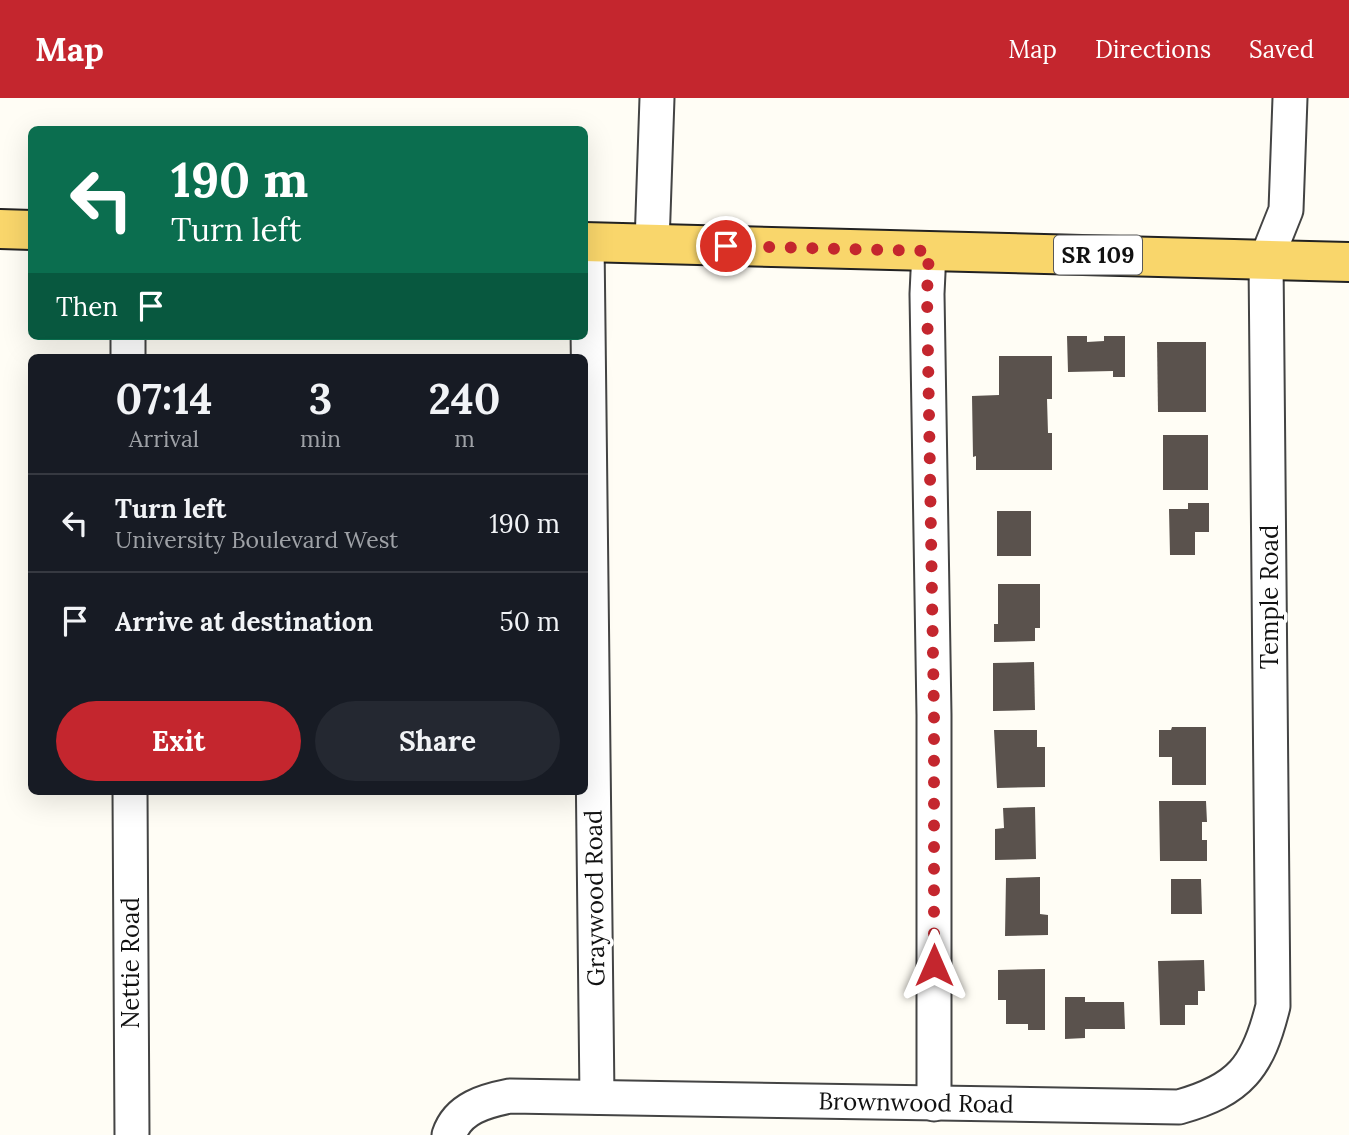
<!DOCTYPE html>
<html lang="en">
<head>
<meta charset="utf-8">
<style>
	:root { --surface:#171b24; --page:#242831; --text:#f1f3f6; --muted:#9ea1a6; --line:#363941; --accent:#c4262e }
	body { margin:0; font-family:Lora,serif; background:var(--page); color:var(--text); height:100vh; display:flex; flex-direction:column; font-size:26px; white-space:nowrap }
	* { box-sizing:border-box; margin:0 }
	p { font-size:23px; color:var(--muted) }
	.icon { flex:none; width:38px; height:38px; fill:none; stroke:currentColor; stroke-width:2; stroke-linecap:round; stroke-linejoin:round }
	.map { position:relative; flex:1; overflow:hidden }
	.details { position:absolute; left:28px; top:256px; width:560px; height:441px; display:flex; flex-direction:column; background:var(--surface); border-radius:10px; box-shadow:0 7px 28px #0002 }
	.details>* { flex:none }
	.banner { position:absolute; left:28px; top:28px; width:560px; height:214px; border-radius:10px; box-shadow:0 7px 28px #0002; background:#0b6e4f; color:#fff; overflow:hidden }
	.pin { position:absolute; display:grid; place-items:center; width:60px; height:60px; color:#fff; margin:-30px; border:4px solid #fff; border-radius:50%; box-shadow:0 2px 7px #0007 }
	.me { position:absolute; width:77px; margin:-38px; rotate:0deg; stroke-linejoin:round; filter:drop-shadow(0 0 5px #0008) }
	.turn { display:flex; align-items:center; gap:24px; height:147px; padding:0 28px; font-size:32px }
	.turn .icon { width:91px; height:91px; stroke-width:2.5 }
	.turn b { display:block; font-size:49px; line-height:60px }
	.then { display:flex; align-items:center; height:66px; padding:0 28px; background:#0003; gap:14px; font-size:26px }
	.eta { display:flex; justify-content:space-evenly; align-items:center; height:119px; text-align:center }
	.eta b { font-size:42px; font-weight:700; line-height:49px }
	.cta { display:flex; gap:14px; margin-top:auto; padding:14px 28px }
	.cta a { flex:1; height:80px; border-radius:42px; background:var(--accent); color:#fff; font-size:28px; font-weight:700; line-height:80px; text-align:center }
	.cta a+a { background:var(--page); color:var(--text) }
	ul { padding:0; list-style:none }
	li { display:flex; align-items:center; gap:21px; height:98px; padding:0 28px; border-top:2px solid var(--line) }
	li div { flex:1 }
	li b { display:block; font-size:26px }
	li em { font-style:normal }
	header { display:flex; align-items:center; gap:42px; box-sizing:border-box; height:98px; padding:0 35px; background:var(--accent); color:#fff }
	header strong { font-size:33px }
	nav { display:flex; gap:38px; margin-inline-start:auto; font-size:24px }
	.map>svg:first-child { display:block }
	.building { fill:#5a524d }
	.lines { fill:none; stroke-linecap:round; stroke-linejoin:round }
	.minor-casing { stroke:#444; stroke-width:37 }
	.major-casing { stroke:#222; stroke-width:42 }
	.minor { stroke:#fff; stroke-width:33 }
	.major { stroke:#f9d66b; stroke-width:38 }
	.route { stroke:#c4262e; stroke-width:12; stroke-dasharray:0 21.6 }
	.labels { text-anchor:middle; stroke-width:7; stroke-linejoin:round; paint-order:stroke }
	.shield { fill:#fff; stroke:#585858; stroke-width:2 }
	.shield-label { font-size:23px; font-weight:bold; fill:#111 }
	.street-label { font-size:24px; fill:#111; stroke:#fff }
</style>
</head>
<body>
<header>
<strong>Map</strong>
<nav><a>Map</a><a>Directions</a><a>Saved</a></nav>
</header>
<div class="map">
<svg width="1349" height="1037" viewBox="0 0 1349 1037">
	<rect width="100%" height="100%" fill="#fffdf5"/>
	<g class="building">
		<path d="M1067 238H1087V244L1104 243V238H1125V279H1113V273L1068 274Z"/>
		<path d="M1157 244H1206V314H1158Z"/>
		<path d="M999 258H1052V301H1047L1048 335H1052V372H976V358L973 359 972 298 999 297Z"/>
		<rect x="1163" y="337" width="45" height="55"/>
		<path d="M1188 405H1209V434H1195V457H1170L1169 411H1188Z"/>
		<rect x="997" y="413" width="34" height="45"/>
		<path d="M998 486H1040V530H1035V543L994 544V526H998Z"/>
		<path d="M1034 564 1035 612 993 613V565Z"/>
		<path d="M1172 629H1206V687H1172V659H1159V632H1171Z"/>
		<path d="M994 632H1037V649H1045V689L997 690Z"/>
		<path d="M1159 703H1206L1207 724H1202V742H1207V763H1160Z"/>
		<path d="M1035 709 1036 761 995 762V731L1004 730 1003 710Z"/>
		<path d="M1040 779V816L1048 817V837L1005 838 1006 780Z"/>
		<path d="M1171 781H1201L1202 816H1171Z"/>
		<path d="M1204 862 1205 893H1198V907H1185V927H1160L1158 863Z"/>
		<path d="M1045 871V932H1028V926H1006V902H998V872Z"/>
		<path d="M1065 899H1085V904H1124L1125 931H1085V940L1065 941Z"/>
	</g>
	<g class="lines">
		<g class="minor-casing">
			<g id="minor">
				<path d="M587 144 597 999"/>
				<path d="M652 146 657 0"/>
				<path d="M929 153 927 196 934 617V1006"/>
				<path d="M128 259V238"/>
				<path d="M130 693 132 1037"/>
				<path d="M449 1037C458 1010 485 1003 510 998L1179 1009C1240 992 1258 969 1273 908L1266 162 1286 112 1290 0"/>
			</g>
		</g>
		<g class="major-casing">
			<g id="major">
				<path d="M0 131 32 132"/>
				<path d="M584 144 1349 164"/>
			</g>
		</g>
		<use href="#minor" class="minor"/>
		<use href="#major" class="major"/>
	</g>
	<g class="lines">
		<path class="route" d="M726 148 929 153 927 196 934 617V867"/>
	</g>
	<g class="labels">
		<rect class="shield" x="1054" y="137.5" width="88" height="39" rx="5"/>
		<g class="shield-label">
			<text x="1098" y="165">SR 109</text>
		</g>
		<g class="street-label">
			<text transform="translate(1270 499) rotate(-90)" y="8">Temple Road</text>
			<text transform="translate(595 800) rotate(-91)" y="8">Graywood Road</text>
			<text transform="translate(131 865) rotate(-90)" y="8">Nettie Road</text>
			<text transform="translate(916 1005) rotate(1)" y="8">Brownwood Road</text>
		</g>
	</g>
</svg>
<div class="pin" style="left:726px;top:148px;background:#d93025"><svg class="icon" aria-label="arrive" viewBox="0 0 24 24"><path d="M6 21V4h12l-3 4 3 4H6"/></svg></div>
<svg class="me" style="left:934px;top:867px" viewBox="-20 -20 40 40"><path d="M0-17L14 15 0 8-14 15z" fill="#c4262e" stroke="#fff" stroke-width="4"/></svg>
<div class="banner">
<div class="turn"><svg class="icon" aria-label="left" viewBox="0 0 24 24"><path d="M17 20v-9H6M10 6l-5 5 5 5"/></svg><div><b>190 m</b>Turn left</div></div>
<div class="then">Then<svg class="icon" aria-label="arrive" viewBox="0 0 24 24"><path d="M6 21V4h12l-3 4 3 4H6"/></svg></div>
</div>
<section class="details">
<div class="eta">
<div><b>07:14</b><p>Arrival</p></div>
<div><b>3</b><p>min</p></div>
<div><b>240</b><p>m</p></div>
</div>
<ul>
<li><svg class="icon" aria-label="left" viewBox="0 0 24 24"><path d="M17 20v-9H6M10 6l-5 5 5 5"/></svg><div><b>Turn left</b><p>University Boulevard West</p></div><em>190 m</em></li>
<li><svg class="icon" aria-label="arrive" viewBox="0 0 24 24"><path d="M6 21V4h12l-3 4 3 4H6"/></svg><div><b>Arrive at destination</b></div><em>50 m</em></li>
</ul>
<div class="cta"><a>Exit</a><a>Share</a></div>
</section>
</div>
</body>
</html>
